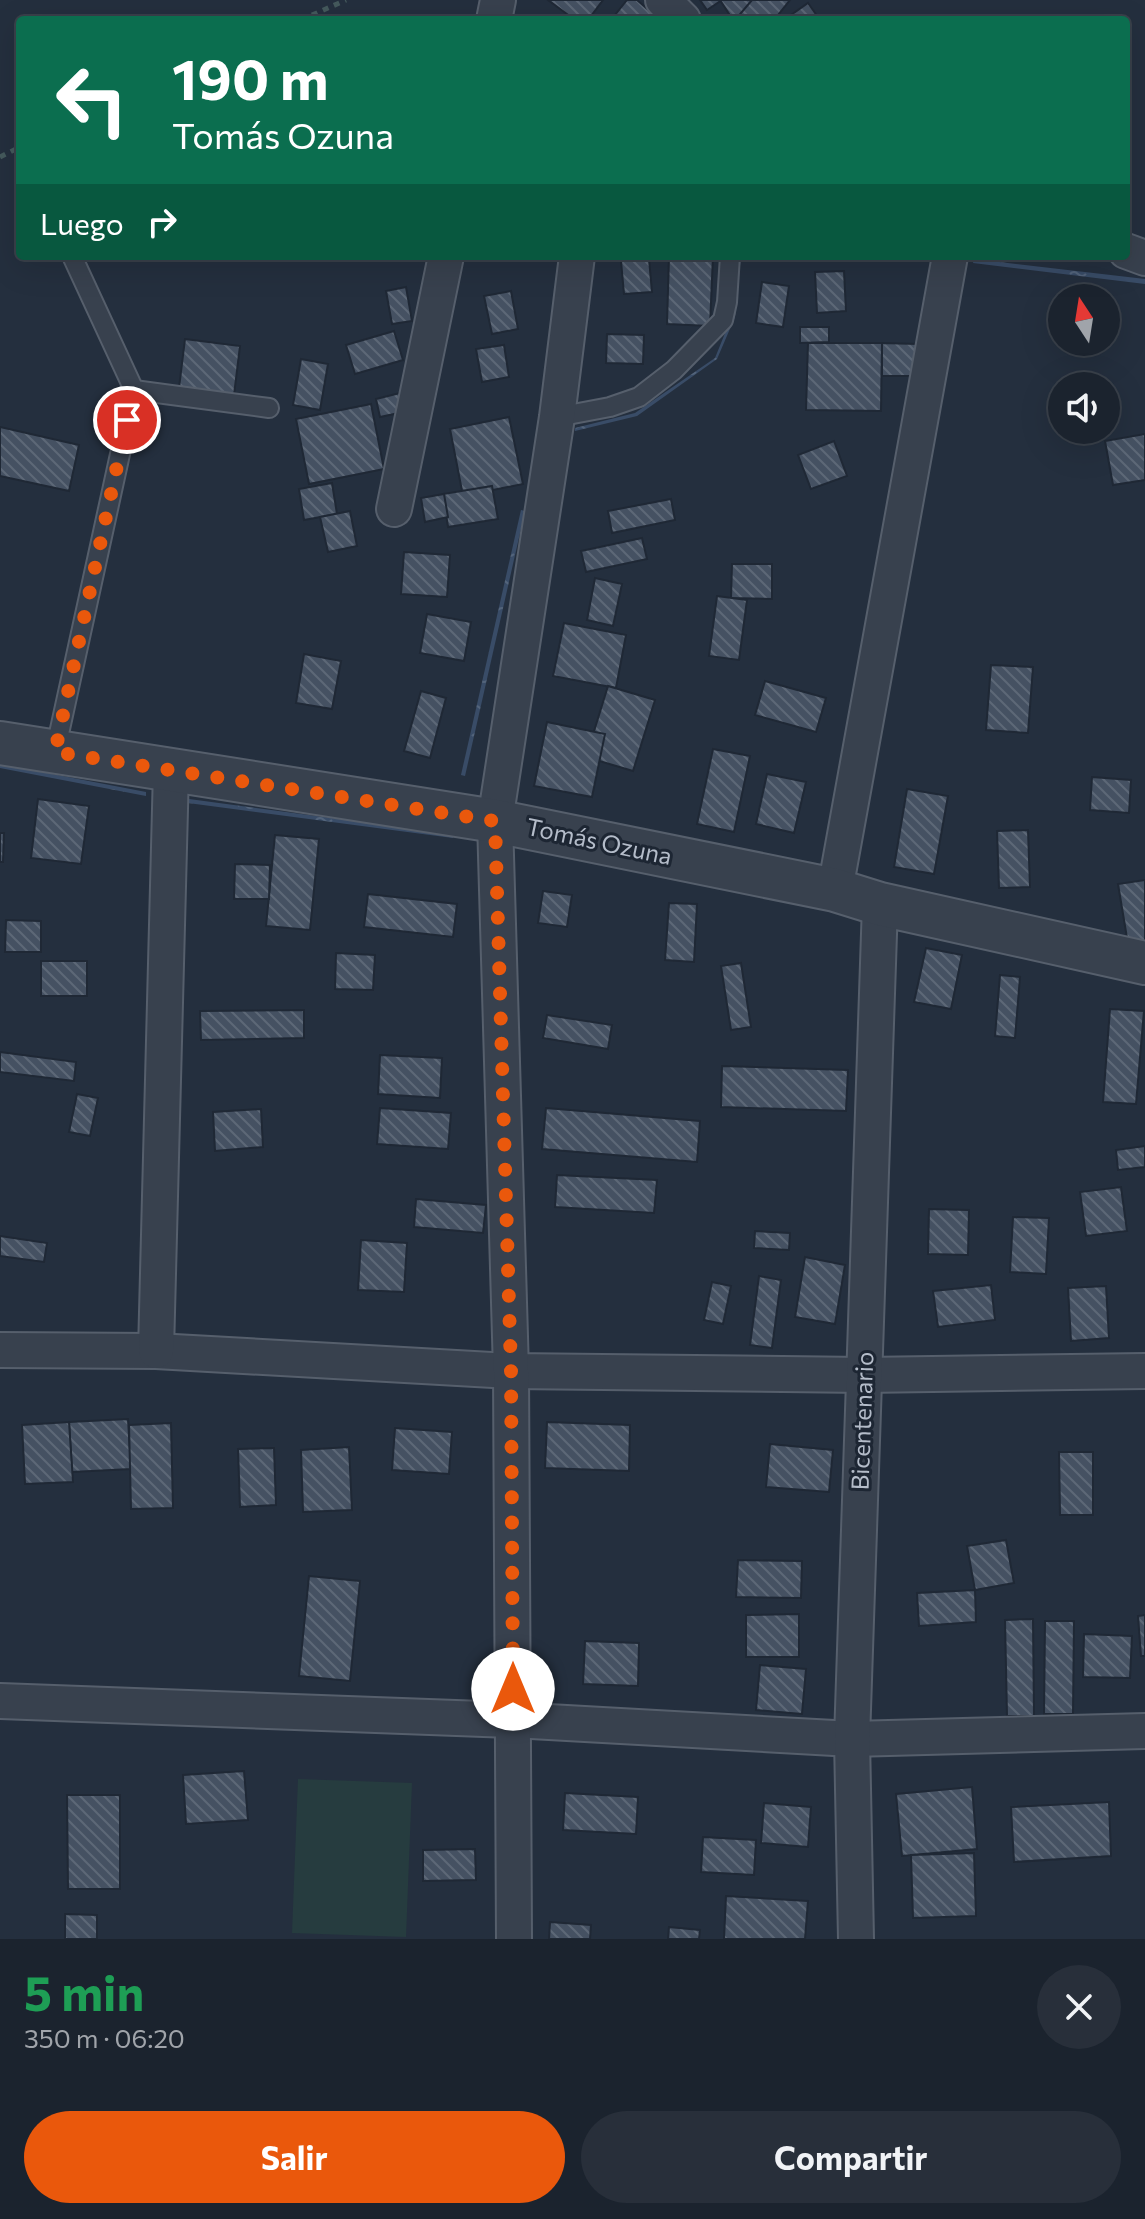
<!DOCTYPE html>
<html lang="es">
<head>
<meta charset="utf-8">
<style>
	:root { --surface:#1b232e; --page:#282f3a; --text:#f1f3f6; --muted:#a0a4aa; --line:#39404a; --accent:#ea580c }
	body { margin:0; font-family:Commissioner,sans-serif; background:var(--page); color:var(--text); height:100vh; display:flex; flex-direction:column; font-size:30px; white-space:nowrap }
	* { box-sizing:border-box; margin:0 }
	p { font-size:26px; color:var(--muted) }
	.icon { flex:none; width:44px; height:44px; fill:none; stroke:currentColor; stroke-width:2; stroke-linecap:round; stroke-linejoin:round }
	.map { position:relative; height:1939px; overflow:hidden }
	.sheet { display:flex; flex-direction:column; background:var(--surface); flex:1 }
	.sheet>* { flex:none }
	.hud { position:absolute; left:16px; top:16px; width:1114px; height:244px; border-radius:8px; box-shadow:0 8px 32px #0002,0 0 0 2px var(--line); background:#0b6e4f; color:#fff; overflow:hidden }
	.needle { width:52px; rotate:348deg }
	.buttons { position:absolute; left:1048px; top:284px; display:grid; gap:16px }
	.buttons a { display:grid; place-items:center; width:72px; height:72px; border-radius:50%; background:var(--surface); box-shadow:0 8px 32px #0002,0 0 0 2px var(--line); font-size:40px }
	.pin { position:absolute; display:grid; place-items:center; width:68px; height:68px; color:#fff; margin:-34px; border:4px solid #fff; border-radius:50%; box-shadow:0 2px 8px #0007 }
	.me { position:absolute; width:88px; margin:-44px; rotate:0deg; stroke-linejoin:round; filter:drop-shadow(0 0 6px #0008) }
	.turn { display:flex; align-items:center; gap:28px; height:168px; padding:0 24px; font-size:36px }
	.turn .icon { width:104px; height:104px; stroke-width:2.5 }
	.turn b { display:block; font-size:56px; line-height:68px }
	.then { display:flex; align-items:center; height:76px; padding:0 24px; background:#0003; gap:16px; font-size:30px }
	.round { display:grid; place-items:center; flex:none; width:84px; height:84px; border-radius:42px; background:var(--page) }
	.overview { display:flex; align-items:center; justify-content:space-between; height:136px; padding:0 24px }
	h1 { font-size:48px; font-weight:700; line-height:60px; color:#1e9e55 }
	.button { display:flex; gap:16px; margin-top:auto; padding:16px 24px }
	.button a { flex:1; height:92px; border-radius:48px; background:var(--accent); color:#fff; font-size:32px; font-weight:700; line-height:92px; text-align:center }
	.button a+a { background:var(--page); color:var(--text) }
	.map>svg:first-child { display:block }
	.green { fill:#263c3f }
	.water { fill:url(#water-ripples) }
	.building { fill:url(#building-back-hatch); stroke:#1f2835; stroke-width:2 }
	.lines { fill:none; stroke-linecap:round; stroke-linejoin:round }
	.service-casing { stroke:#565f6c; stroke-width:22 }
	.minor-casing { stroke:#565f6c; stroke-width:38 }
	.tertiary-casing { stroke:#565f6c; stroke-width:46 }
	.path { stroke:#44595c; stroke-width:5; stroke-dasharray:6 6; stroke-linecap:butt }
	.service { stroke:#38414e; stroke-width:18 }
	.minor { stroke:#38414e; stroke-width:34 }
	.tertiary { stroke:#38414e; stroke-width:42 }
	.route { stroke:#ea580c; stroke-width:14; stroke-dasharray:0 25.2 }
	.labels { text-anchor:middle; stroke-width:6; stroke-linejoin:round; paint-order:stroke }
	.street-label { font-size:24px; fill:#b4bcc9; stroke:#1d2633 }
</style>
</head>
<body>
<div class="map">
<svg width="1145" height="1939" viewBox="0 0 1145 1939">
	<defs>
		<pattern id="water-ripples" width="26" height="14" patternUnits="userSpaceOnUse" patternTransform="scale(2)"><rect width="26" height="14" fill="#394c67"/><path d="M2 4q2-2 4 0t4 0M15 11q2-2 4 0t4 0" fill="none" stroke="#53647b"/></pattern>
		<pattern id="building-back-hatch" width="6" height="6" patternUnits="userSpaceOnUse" patternTransform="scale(2)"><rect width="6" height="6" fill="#455162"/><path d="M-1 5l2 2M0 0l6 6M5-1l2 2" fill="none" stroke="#5d6877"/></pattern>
	</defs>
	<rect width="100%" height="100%" fill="#242f3e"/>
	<path class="green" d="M298 1779 412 1783 406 1937 292 1933Z"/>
	<g class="water">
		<path d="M738 256H741L735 317 717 359 637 416 575 431V428L635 413 715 358 732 316Z"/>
		<path d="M974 259 1145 279V284L973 263Z"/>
		<path d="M521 510 525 511 465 776 461 775Z"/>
		<path d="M0 764 146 792V796L0 768Z"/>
		<path d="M189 799 452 834 453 838 188 803Z"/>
	</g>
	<g class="building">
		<path d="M548 0H603L588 20H575Z"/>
		<path d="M627 0H637L652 13 647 20H611Z"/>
		<path d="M700 0H722L707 10Z"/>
		<path d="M720 0H770L740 20H733Z"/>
		<path d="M752 0H790L774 20H735Z"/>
		<path d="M808 3 820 20H784Z"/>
		<path d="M669 256H713L710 326 667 324Z"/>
		<path d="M649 259 652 292 624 294 621 261Z"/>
		<path d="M844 271 846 311 817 313 815 272Z"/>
		<path d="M762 282 789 286 783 327 756 323Z"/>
		<path d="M406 287 412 321 392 324 386 291Z"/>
		<path d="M511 291 518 329 492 334 484 296Z"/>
		<path d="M800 327H829V342L800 343Z"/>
		<path d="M394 331 403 360 355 374 346 345Z"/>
		<path d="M607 334 644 335 643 364 606 363Z"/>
		<path d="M185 339 240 346 234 395 179 388Z"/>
		<path d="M808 343H882L881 411 806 410Z"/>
		<path d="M882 343 918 344V376H882Z"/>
		<path d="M504 345 509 377 482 382 476 349Z"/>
		<path d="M301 359 328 364 320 410 293 405Z"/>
		<path d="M404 392 408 411 380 417 376 399Z"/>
		<path d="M371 404 384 469 309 484 296 419Z"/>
		<path d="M509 417 523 484 463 496 450 429Z"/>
		<path d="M0 427 79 445 69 491 0 476Z"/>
		<path d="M1145 434V480L1113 485 1105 441Z"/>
		<path d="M834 441 847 476 811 489 798 455Z"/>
		<path d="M332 483 337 514 304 520 299 489Z"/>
		<path d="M492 486 498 519 448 527 443 494Z"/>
		<path d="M444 494 448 517 425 522 421 498Z"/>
		<path d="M671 499 675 520 612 533 608 511Z"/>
		<path d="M350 511 357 546 328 552 320 517Z"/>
		<path d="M642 538 647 559 586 572 581 551Z"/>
		<path d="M404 552 450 555 447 597 401 594Z"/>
		<path d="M732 564H772V599L731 598Z"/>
		<path d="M595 578 622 584 613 626 587 620Z"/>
		<path d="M717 596 747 600 739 660 709 656Z"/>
		<path d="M427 614 471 622 464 661 420 653Z"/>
		<path d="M564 623 626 635 616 688 553 676Z"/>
		<path d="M304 654 341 661 332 709 296 703Z"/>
		<path d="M991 665 1033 667 1028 733 986 730Z"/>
		<path d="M765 681 826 698 816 732 755 715Z"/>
		<path d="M608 686 655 700 633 771 586 757Z"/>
		<path d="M421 691 446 698 430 758 404 751Z"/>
		<path d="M547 722 605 734 592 797 534 786Z"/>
		<path d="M713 749 750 756 734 832 697 824Z"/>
		<path d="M767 774 806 782 794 833 756 824Z"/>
		<path d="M1092 777 1131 780 1129 813 1090 810Z"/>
		<path d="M907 789 948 796 934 874 894 867Z"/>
		<path d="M38 799 89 806 81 864 31 858Z"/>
		<path d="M1028 830 1030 887 999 888 997 831Z"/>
		<path d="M0 833H4L3 862H0Z"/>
		<path d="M275 835 319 839 310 930 266 926Z"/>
		<path d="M235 864 270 865 269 899H234Z"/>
		<path d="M1145 880V956H1130L1118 884Z"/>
		<path d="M543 891 572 895 567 927 538 923Z"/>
		<path d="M368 894 457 904 453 937 364 927Z"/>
		<path d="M669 903 697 904 694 962 665 960Z"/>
		<path d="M6 920 41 921V952H5Z"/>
		<path d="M926 948 962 955 951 1009 914 1002Z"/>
		<path d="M336 953 375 955 373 990 335 989Z"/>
		<rect x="41" y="961" width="46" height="35"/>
		<path d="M741 963 751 1027 731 1030 721 966Z"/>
		<path d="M1000 975 1020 977 1015 1038 995 1036Z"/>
		<path d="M1110 1009 1144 1011 1136 1104 1103 1102Z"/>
		<path d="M304 1010V1038L201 1040 200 1011Z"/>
		<path d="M547 1015 612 1025 608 1049 543 1038Z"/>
		<path d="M0 1052 76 1062 74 1081 0 1072Z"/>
		<path d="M380 1055 442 1058 440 1098 378 1094Z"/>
		<path d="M722 1066 848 1070 846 1111 721 1107Z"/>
		<path d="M77 1094 98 1098 90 1136 69 1132Z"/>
		<path d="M380 1108 451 1113 448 1149 377 1144Z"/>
		<path d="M546 1108 700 1121 697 1162 542 1149Z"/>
		<path d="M261 1109 263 1147 215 1151 213 1112Z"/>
		<path d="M1145 1146V1167L1118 1170 1116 1150Z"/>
		<path d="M557 1175 657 1180 654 1213 555 1207Z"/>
		<path d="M1121 1187 1127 1231 1086 1236 1080 1192Z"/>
		<path d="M416 1199 486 1205 483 1233 414 1227Z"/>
		<path d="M929 1209 969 1210 968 1255 928 1254Z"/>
		<path d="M1013 1217 1049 1218 1046 1274 1010 1272Z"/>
		<path d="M755 1231 790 1233 789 1250 754 1248Z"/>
		<path d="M0 1236 47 1243 44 1262 0 1256Z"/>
		<path d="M361 1240 407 1243 404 1292 358 1290Z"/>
		<path d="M805 1257 845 1265 835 1324 795 1317Z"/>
		<path d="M759 1276 781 1280 772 1348 750 1345Z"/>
		<path d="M712 1282 731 1286 723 1324 704 1320Z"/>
		<path d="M991 1285 995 1320 938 1327 933 1291Z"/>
		<path d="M1106 1286 1109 1338 1071 1341 1068 1288Z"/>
		<path d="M128 1419 131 1469 72 1472 69 1422Z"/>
		<path d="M69 1422 73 1482 25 1484 22 1425Z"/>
		<path d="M547 1422 630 1425 629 1471 545 1468Z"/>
		<path d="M171 1423 173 1508 131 1509 129 1425Z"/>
		<path d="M395 1428 452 1432 449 1474 392 1470Z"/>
		<path d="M770 1444 833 1450 829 1492 766 1487Z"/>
		<path d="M349 1447 352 1510 303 1512 301 1450Z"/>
		<path d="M274 1448 276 1505 240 1507 238 1449Z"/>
		<path d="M1059 1452H1093V1515H1060Z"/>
		<path d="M1006 1540 1014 1583 975 1590 967 1546Z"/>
		<path d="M738 1560 802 1561 801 1598 736 1597Z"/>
		<path d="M309 1576 360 1581 350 1681 299 1676Z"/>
		<path d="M975 1590 976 1622 919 1626 917 1593Z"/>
		<path d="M799 1614V1657H746V1615Z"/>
		<path d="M1145 1615V1656H1141L1138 1616Z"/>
		<path d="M1033 1619 1034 1716H1007L1005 1620Z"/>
		<path d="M1045 1621H1074L1073 1714H1044Z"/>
		<path d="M1084 1634 1132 1636 1130 1678 1083 1677Z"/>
		<path d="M585 1641 639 1643 638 1686 583 1684Z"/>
		<path d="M760 1665 806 1669 802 1714 756 1710Z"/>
		<path d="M244 1771 248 1820 186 1824 183 1775Z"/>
		<path d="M972 1787 977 1849 902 1856 896 1794Z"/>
		<path d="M565 1793 638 1797 636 1834 563 1830Z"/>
		<path d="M67 1795H120V1889H68Z"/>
		<path d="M1109 1802 1111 1856 1014 1862 1011 1807Z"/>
		<path d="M764 1803 811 1807 808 1847 761 1843Z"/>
		<path d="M703 1837 756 1840 754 1875 701 1872Z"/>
		<path d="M475 1849 476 1880 423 1881V1850Z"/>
		<path d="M974 1853 976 1916 913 1918 911 1855Z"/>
		<path d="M726 1896 808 1901 805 1939H724Z"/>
		<path d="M65 1914 97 1915V1939H65Z"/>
		<path d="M550 1922 591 1925 590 1939H549Z"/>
		<path d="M669 1927 700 1930 699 1939H668Z"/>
	</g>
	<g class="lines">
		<g class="service-casing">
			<g id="service">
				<path d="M134 390 269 408"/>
				<path d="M557 417 610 407 639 397 674 370 723 320 727 302 730 256"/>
				<path d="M55 752 134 390 72 256"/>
			</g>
		</g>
		<g class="minor-casing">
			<g id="minor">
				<path d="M663 0 683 20"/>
				<path d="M494 20 498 0"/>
				<path d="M1126 251 1145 258"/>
				<path d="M394 509 446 256"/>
				<path d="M835 890 950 256"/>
				<path d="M0 1350 156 1351 511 1371 864 1375 1145 1371"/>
				<path d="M156 1351 171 770"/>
				<path d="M0 1701 513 1720 852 1739 1145 1731"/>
				<path d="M514 1939 511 1371 495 821 557 417 577 256"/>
				<path d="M856 1939 852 1739 880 904"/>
			</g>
		</g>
		<g class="tertiary-casing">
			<path id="tertiary" d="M0 743 495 821 835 890 880 904 1145 963"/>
		</g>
		<g class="path">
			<path d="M301 20 346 0"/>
			<path d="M0 157 20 147"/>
		</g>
		<use href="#service" class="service"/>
		<use href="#minor" class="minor"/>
		<use href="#tertiary" class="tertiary"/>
	</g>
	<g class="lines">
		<path class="route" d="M127 420 55 752 495 821 511 1371 513 1689"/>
	</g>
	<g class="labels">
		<g class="street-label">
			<text transform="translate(599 842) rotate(12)" y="8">Tomás Ozuna</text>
			<text transform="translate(863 1421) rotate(-88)" y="8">Bicentenario</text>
		</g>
	</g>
</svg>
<div class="buttons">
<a><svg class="needle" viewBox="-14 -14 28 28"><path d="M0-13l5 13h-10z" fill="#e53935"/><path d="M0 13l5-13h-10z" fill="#a0a4aa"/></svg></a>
<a><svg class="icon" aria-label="sound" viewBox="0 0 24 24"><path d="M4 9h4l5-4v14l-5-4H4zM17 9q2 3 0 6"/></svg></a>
</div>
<div class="pin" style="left:127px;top:420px;background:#d93025"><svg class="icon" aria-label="arrive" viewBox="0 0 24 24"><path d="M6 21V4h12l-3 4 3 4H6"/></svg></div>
<svg class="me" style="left:513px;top:1689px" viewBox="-20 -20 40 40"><circle r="19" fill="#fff"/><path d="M0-13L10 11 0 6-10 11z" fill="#ea580c"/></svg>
<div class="hud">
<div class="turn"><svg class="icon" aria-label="left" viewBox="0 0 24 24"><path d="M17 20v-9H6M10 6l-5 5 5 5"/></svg><div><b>190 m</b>Tomás Ozuna</div></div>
<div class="then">Luego<svg class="icon" aria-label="right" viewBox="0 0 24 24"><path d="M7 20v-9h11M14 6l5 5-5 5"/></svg></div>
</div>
</div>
<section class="sheet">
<div class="overview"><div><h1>5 min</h1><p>350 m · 06:20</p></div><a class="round"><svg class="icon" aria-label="close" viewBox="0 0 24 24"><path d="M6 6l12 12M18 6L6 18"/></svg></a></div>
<div class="button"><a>Salir</a><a>Compartir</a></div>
</section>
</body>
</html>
